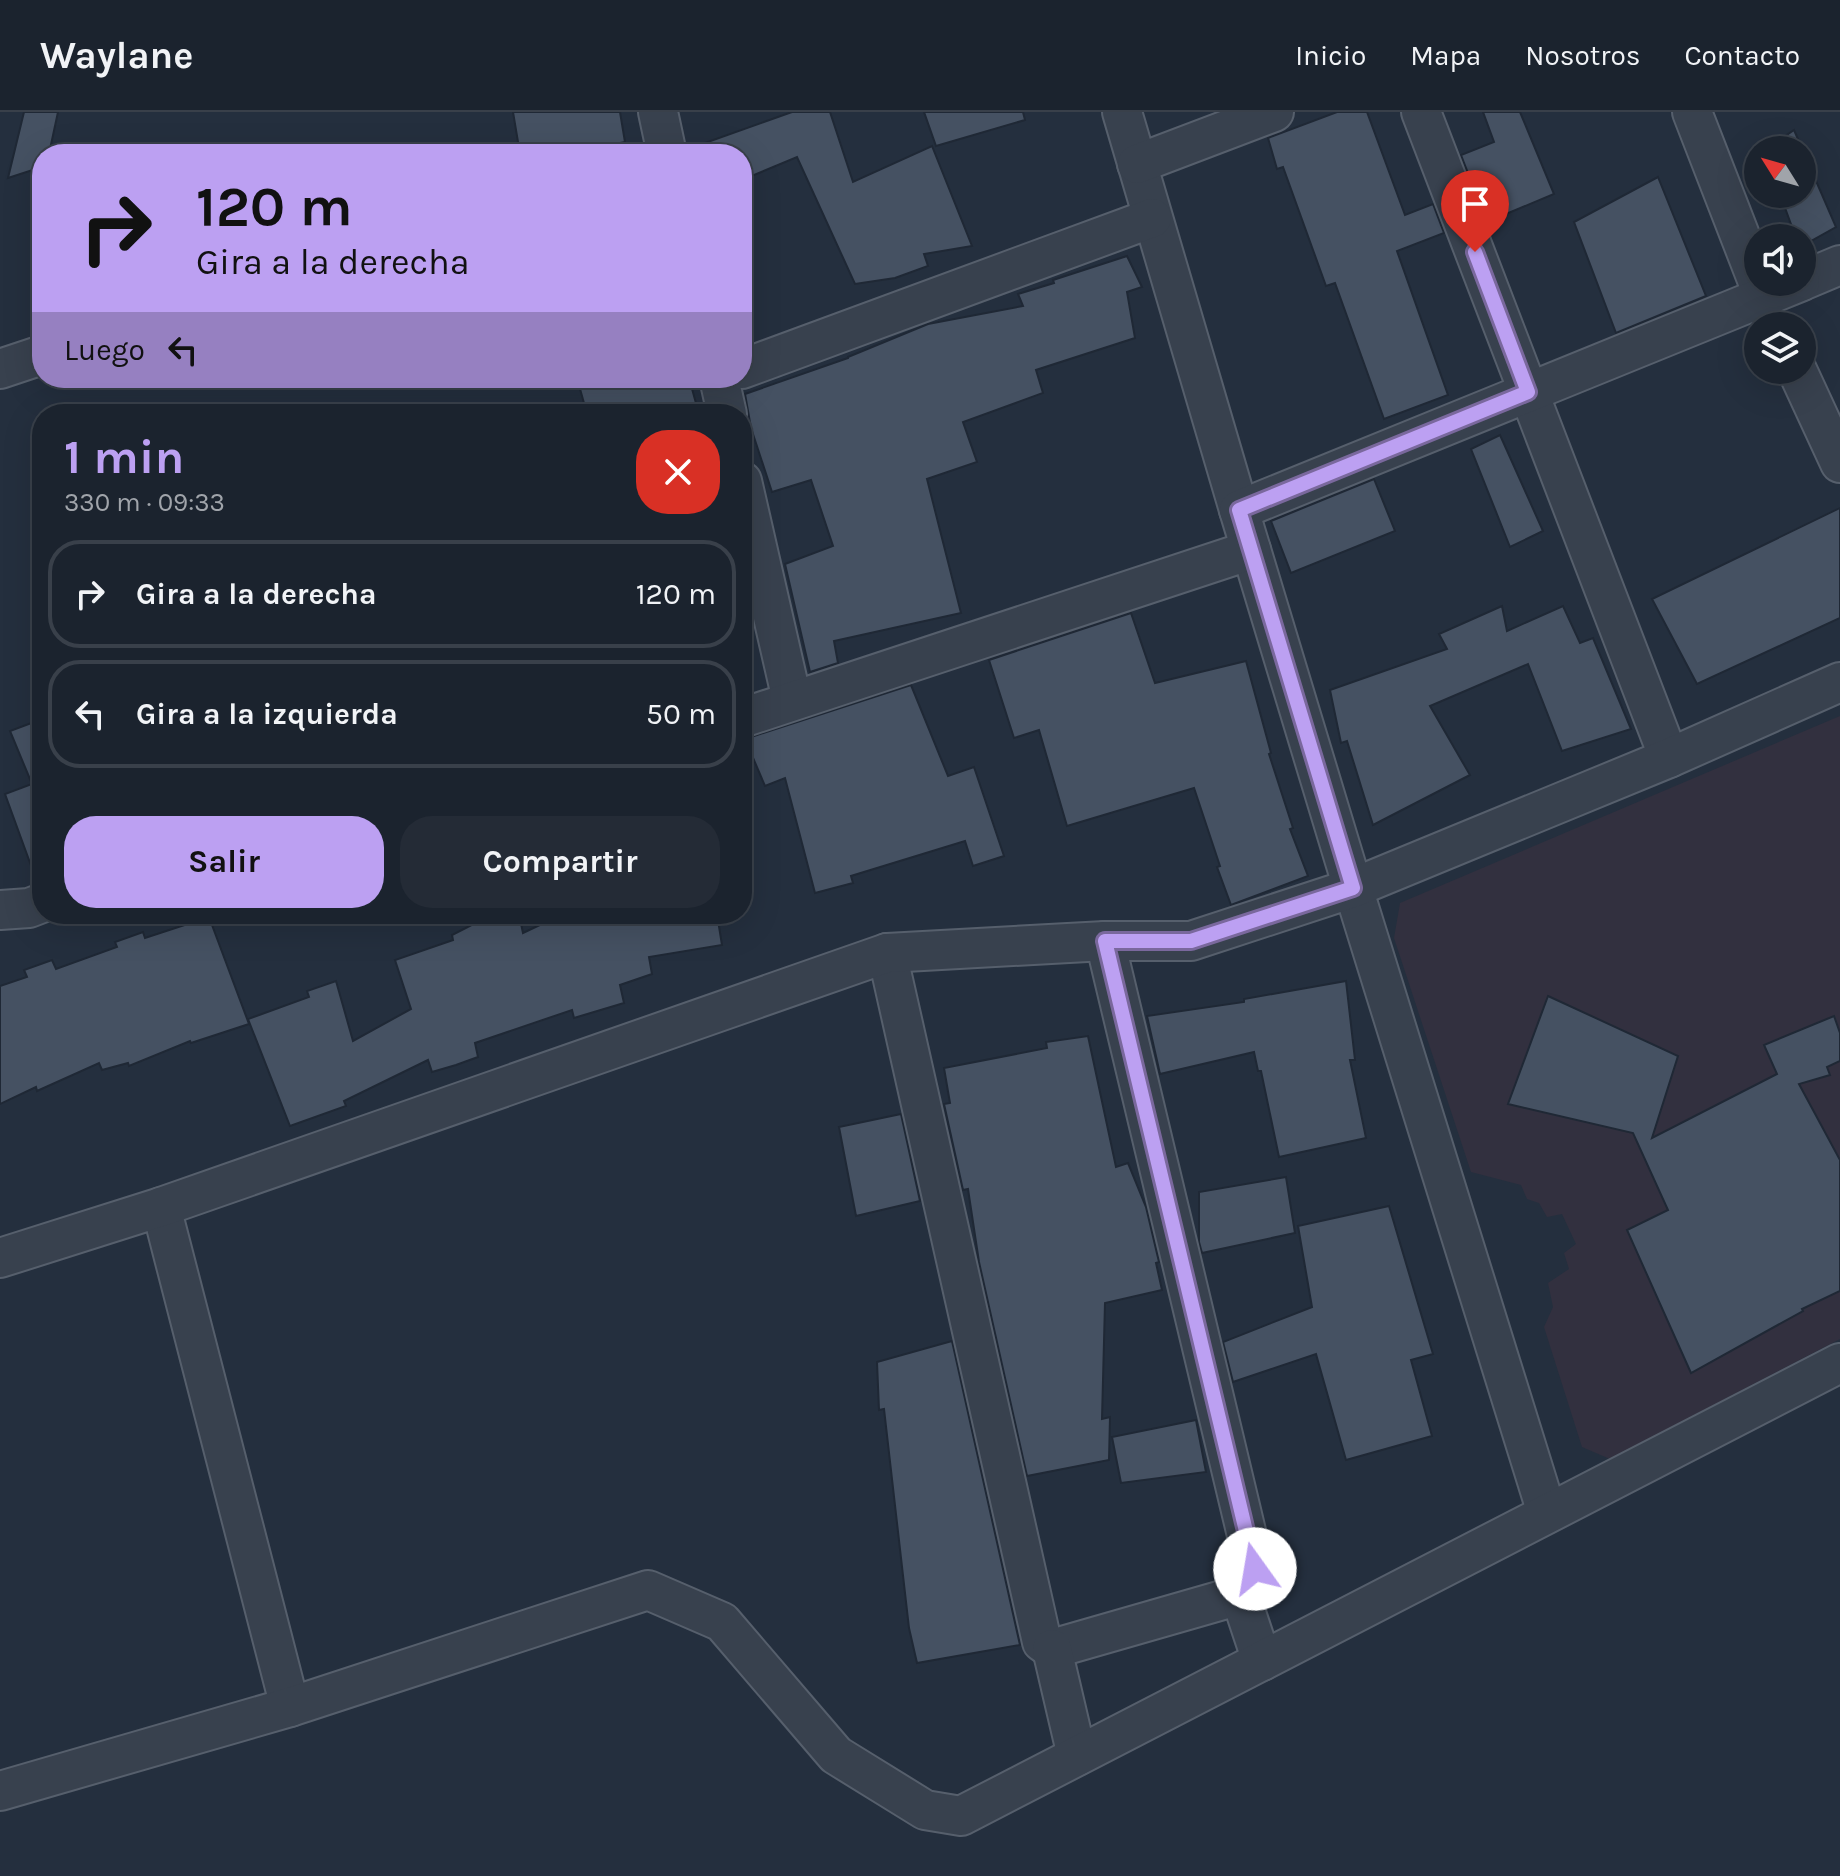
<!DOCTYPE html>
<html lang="es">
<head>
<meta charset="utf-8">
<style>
	:root { --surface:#1b232e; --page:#242b36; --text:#f1f3f6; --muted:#a0a4aa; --line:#39404a; --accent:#bca0f2 }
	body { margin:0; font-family:Karla,sans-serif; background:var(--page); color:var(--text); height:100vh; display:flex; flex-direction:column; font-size:30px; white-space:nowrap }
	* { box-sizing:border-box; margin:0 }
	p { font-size:26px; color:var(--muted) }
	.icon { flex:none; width:44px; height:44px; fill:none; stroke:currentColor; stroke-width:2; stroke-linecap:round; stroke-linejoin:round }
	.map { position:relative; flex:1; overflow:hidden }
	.side { position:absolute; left:32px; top:292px; width:720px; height:520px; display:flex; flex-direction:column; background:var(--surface); border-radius:32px; box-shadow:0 8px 32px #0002,0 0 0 2px var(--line) }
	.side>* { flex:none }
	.guide { position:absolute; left:32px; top:32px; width:720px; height:244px; border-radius:32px; box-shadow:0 8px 32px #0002,0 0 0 2px var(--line); background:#bca0f2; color:#111; overflow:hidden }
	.needle { width:52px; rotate:307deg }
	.buttons { position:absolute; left:1744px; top:24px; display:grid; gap:16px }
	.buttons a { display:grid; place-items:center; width:72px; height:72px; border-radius:50%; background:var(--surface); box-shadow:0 8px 32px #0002,0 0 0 2px var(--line); font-size:40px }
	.pin { position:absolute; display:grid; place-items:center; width:68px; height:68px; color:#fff; margin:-82px -34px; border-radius:50% 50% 50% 0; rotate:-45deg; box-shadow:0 0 8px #0007 }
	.pin .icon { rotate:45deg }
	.me { position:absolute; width:88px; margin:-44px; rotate:347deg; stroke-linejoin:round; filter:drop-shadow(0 0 6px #0008) }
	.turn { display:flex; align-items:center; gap:28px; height:168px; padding:0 32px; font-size:36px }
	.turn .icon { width:104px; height:104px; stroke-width:2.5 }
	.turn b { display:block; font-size:56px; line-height:68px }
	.then { display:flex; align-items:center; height:76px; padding:0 32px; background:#0003; gap:16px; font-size:30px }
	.round { display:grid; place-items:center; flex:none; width:84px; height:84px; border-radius:32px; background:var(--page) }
	.overview { display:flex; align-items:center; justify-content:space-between; height:136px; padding:0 32px }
	h1 { font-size:48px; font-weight:700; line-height:60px; color:var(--accent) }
	.button { display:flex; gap:16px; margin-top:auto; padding:16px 32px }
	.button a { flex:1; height:92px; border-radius:32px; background:var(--accent); color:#111; font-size:32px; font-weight:700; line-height:92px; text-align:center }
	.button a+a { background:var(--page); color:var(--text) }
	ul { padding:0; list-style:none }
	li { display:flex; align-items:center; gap:24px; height:108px; margin:0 16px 12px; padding:0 16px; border:4px solid var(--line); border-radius:32px }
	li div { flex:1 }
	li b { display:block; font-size:30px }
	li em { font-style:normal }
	header { display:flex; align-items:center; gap:48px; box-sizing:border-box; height:112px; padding:0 40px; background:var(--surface); border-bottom:2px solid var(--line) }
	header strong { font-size:38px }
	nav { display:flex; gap:44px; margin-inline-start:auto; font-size:28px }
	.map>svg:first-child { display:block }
	.medical { fill:#32303f }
	.building { fill:#455162; stroke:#1f2835; stroke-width:2 }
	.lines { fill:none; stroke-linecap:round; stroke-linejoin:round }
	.minor-casing { stroke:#565f6c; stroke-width:42 }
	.minor { stroke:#38414e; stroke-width:38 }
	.route-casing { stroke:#7a689d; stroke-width:20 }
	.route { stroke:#bca0f2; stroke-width:14 }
</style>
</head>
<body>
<header>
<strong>Waylane</strong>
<nav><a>Inicio</a><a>Mapa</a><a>Nosotros</a><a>Contacto</a></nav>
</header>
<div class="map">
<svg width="1840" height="1764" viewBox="0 0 1840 1764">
	<rect width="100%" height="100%" fill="#242f3e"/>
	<path class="medical" d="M1840 604V1227L1610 1347 1582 1335 1544 1215 1553 1195 1548 1171 1569 1157 1564 1141 1576 1132 1562 1102 1547 1105 1539 1091 1527 1087 1521 1073 1471 1060 1394 826 1400 791Z"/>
	<g class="building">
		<path d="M24 0H58L49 42H42V55L8 66Z"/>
		<path d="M513 0H620L625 30 610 33 612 42H520Z"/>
		<path d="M792 0H830L853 70 932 34 972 134 924 142 928 154 895 166 855 172 797 45 742 68V42H688V37Z"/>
		<path d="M924 0H1023L1025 8 936 34Z"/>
		<path d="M1337 0H1367L1405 103 1433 92 1444 121 1397 139 1448 283 1384 307 1335 171 1326 174 1283 55 1277 57 1268 26Z"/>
		<path d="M1483 0H1520L1554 82 1487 110 1461 43 1494 30Z"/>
		<path d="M1794 18 1836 115 1802 134V126H1796L1780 82H1802V38H1765Z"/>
		<path d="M1658 65 1706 184 1616 221 1574 110Z"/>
		<path d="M1127 144 1142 175 1127 180 1135 226 1036 258 1043 281 963 310 977 350 927 367 961 501 834 529 838 551 810 560 785 452 833 434 811 368 772 380 751 316 745 282 848 246V245L928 212 1023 194 1018 182 1054 171 1053 168Z"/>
		<path d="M577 266H689L699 302H587Z"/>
		<path d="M1500 323 1543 419 1510 435 1471 337Z"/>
		<path d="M1374 367 1395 419 1291 461 1271 409Z"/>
		<path d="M1840 396V506L1697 572 1652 487Z"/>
		<path d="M1502 494 1507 519 1563 494 1580 531 1593 526 1631 617 1562 639 1528 552 1430 594 1470 663 1373 713 1347 629 1341 631 1330 578 1447 537 1439 522Z"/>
		<path d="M1131 501 1155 571 1246 549 1271 641 1269 642 1293 716 1290 717 1308 764 1231 793 1217 755 1220 754 1194 676 1067 714 1039 618 1014 626 989 548Z"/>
		<path d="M911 573 948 664 974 655 1004 744 973 754 965 729 851 764 853 771 815 781 785 666 765 674 745 627Z"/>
		<path d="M42 607V770H37L5 682 32 672 10 619Z"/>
		<path d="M493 802H519L523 821 563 802H717L722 833 649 845 652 862 620 873 624 891 574 906 572 898 475 931 478 945 456 953 432 960 428 948 344 989 346 994 290 1014 248 907 309 885 307 879 336 869 353 929 411 897 395 848 453 828 452 823Z"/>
		<path d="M209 805 249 912 191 931 190 929 129 954 128 951 102 958 99 951 37 979 36 975 0 992V874L27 865 24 858 52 848 56 857 117 835 115 830 143 820 145 826Z"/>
		<path d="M1346 869 1355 948H1350L1366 1026 1279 1045 1261 959H1258L1254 940 1160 962 1147 904 1244 890V887Z"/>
		<path d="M1548 884 1678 944 1652 1026 1777 962 1764 933 1834 904 1840 921V949L1827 955 1830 963 1799 972 1840 1048V1179L1802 1197 1803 1199 1691 1261 1627 1118 1668 1098 1633 1021 1508 992Z"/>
		<path d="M1088 924 1116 1055 1128 1051 1146 1095 1159 1150 1156 1151 1162 1178 1105 1191 1102 1307 1110 1305 1109 1348 1027 1364 979 1150 968 1077 963 1078 944 992 950 991 944 956 1047 936 1046 930Z"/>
		<path d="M901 1002 920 1089 856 1104 839 1015Z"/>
		<path d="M1286 1065 1295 1121 1202 1141 1199 1130V1080Z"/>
		<path d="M1389 1094 1433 1242 1411 1248 1432 1324 1346 1348 1316 1242 1233 1270 1223 1230 1312 1195 1298 1114Z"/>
		<path d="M952 1229 1020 1533 917 1551 909 1516 884 1297 879 1298 877 1250Z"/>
		<path d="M1196 1308 1206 1360 1121 1371 1112 1325Z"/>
	</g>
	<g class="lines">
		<g class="minor-casing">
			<g id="minor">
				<path d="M658 0 667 42"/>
				<path d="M1122 0 1239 398 1353 776 1547 1401"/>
				<path d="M1421 0 1669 646"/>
				<path d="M1692 0 1758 170"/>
				<path d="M1137 52 1274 0"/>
				<path d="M1802 169 1840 153"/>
				<path d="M0 257 42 243"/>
				<path d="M742 257 1152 106"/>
				<path d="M1797 258 1840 351"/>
				<path d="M719 266 727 302"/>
				<path d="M742 369 792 588"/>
				<path d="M1239 398 1800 170"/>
				<path d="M742 606 1251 438"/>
				<path d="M0 798 29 796 42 791"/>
				<path d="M887 841 1042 1530 1052 1537 1240 1483 1251 1472 1255 1457 1105 829"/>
				<path d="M161 1095 290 1595"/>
				<path d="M0 1146 161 1095 887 841 1105 829H1191L1353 776 1669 646 1840 570"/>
				<path d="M1240 1483 1262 1549"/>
				<path d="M1052 1537 1077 1644"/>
				<path d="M0 1679 290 1595 648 1478 722 1510 836 1643 925 1698 961 1704 1840 1251"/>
			</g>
		</g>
		<use href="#minor" class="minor"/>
	</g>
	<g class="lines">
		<g class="route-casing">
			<path id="route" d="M1255 1457 1105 829H1191L1353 776 1239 398 1528 280 1475 140"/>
		</g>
		<use href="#route" class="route"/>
	</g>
</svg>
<div class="buttons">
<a><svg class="needle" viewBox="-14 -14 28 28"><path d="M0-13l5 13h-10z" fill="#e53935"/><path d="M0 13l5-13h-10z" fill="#a0a4aa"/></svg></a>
<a><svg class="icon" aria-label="sound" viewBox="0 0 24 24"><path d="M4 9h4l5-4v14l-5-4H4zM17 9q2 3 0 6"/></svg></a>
<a><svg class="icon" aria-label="layers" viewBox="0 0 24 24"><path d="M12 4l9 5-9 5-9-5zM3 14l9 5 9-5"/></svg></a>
</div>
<div class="pin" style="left:1475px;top:140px;background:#d93025"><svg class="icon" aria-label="arrive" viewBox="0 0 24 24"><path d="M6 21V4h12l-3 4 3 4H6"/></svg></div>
<svg class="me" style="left:1255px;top:1457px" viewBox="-20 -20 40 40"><circle r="19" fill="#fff"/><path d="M0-13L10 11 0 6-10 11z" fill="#bca0f2"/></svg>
<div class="guide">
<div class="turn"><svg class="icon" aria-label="right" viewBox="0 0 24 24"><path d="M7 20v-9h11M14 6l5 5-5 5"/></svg><div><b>120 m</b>Gira a la derecha</div></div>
<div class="then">Luego<svg class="icon" aria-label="left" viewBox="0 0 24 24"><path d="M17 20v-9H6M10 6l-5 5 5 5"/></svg></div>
</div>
<section class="side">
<div class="overview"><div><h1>1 min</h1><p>330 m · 09:33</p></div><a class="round" style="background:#d93025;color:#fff"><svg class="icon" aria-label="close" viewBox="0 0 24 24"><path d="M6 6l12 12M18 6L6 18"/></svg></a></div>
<ul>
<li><svg class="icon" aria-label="right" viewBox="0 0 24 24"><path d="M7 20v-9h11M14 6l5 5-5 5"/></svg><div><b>Gira a la derecha</b></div><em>120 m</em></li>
<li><svg class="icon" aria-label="left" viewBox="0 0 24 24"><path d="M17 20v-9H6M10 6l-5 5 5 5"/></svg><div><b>Gira a la izquierda</b></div><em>50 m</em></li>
</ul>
<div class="button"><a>Salir</a><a>Compartir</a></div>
</section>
</div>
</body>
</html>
